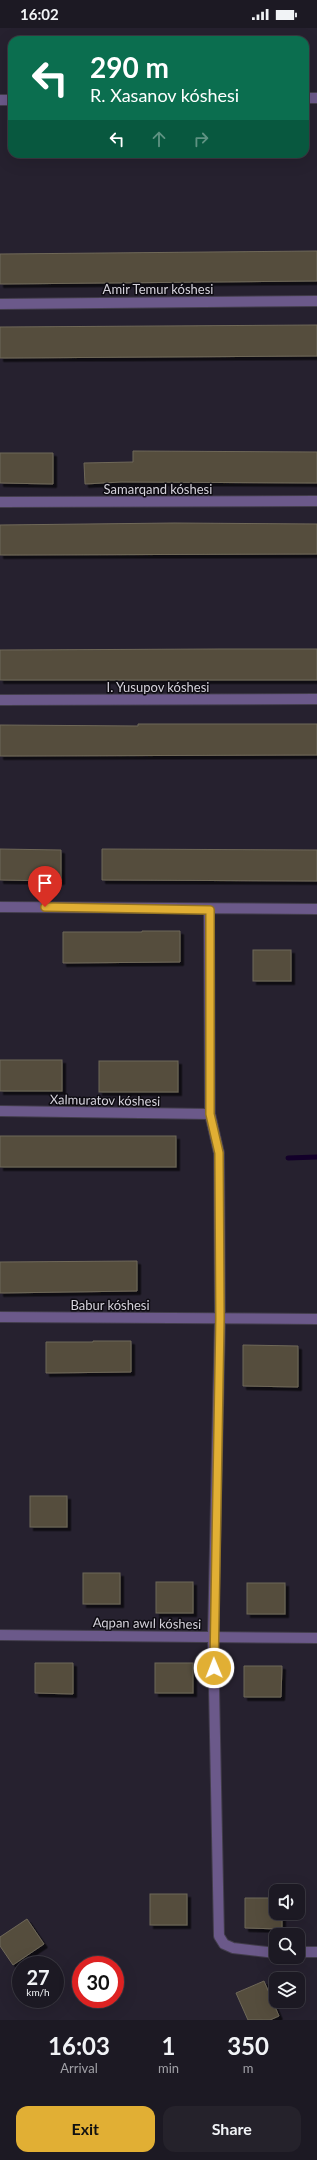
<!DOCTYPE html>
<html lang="en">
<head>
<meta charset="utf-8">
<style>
	:root { --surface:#1c1923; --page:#25222b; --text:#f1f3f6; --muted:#a0a0a6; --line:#3a3841; --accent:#e1af34 }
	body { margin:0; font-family:Lato,sans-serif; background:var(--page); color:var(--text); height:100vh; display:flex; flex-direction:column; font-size:15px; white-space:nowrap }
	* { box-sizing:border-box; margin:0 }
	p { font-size:13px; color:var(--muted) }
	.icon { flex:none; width:22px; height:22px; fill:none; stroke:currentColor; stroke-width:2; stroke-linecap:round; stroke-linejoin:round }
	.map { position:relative; height:1992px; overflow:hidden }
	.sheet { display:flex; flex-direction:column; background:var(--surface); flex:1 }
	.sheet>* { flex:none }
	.banner { position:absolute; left:8px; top:8px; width:301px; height:122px; border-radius:12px; box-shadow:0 4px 16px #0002,0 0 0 1px var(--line); background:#0b6e4f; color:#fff; overflow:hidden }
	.controls { position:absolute; left:269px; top:1856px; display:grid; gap:8px }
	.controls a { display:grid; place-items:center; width:36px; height:36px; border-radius:8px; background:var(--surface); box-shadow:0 4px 16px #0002,0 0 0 1px var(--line); font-size:20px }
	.speed { position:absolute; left:12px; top:1928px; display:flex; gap:8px; font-size:20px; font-weight:700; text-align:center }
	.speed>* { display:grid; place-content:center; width:52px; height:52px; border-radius:50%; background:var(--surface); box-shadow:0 4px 16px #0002,0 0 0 1px var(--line); line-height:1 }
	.speed small { font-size:10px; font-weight:400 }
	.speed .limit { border:6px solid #d22; background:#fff; color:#111 }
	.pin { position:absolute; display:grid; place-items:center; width:34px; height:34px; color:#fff; margin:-41px -17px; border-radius:50% 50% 50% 0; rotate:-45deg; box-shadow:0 0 4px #0007 }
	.pin .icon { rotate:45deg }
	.me { position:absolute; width:44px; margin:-22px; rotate:359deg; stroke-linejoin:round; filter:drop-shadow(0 0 3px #0008) }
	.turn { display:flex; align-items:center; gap:14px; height:84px; padding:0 16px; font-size:18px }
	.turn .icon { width:52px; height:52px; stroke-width:2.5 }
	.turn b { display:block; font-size:28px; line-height:34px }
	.lanes { display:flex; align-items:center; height:38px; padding:0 16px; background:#0003; justify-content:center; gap:20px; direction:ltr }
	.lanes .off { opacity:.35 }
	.eta { display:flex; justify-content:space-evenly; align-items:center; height:68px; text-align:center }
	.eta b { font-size:24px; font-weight:700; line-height:28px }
	.action { display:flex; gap:8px; margin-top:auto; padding:8px 16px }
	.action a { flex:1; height:46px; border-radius:12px; background:var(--accent); color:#111; font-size:16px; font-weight:700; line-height:46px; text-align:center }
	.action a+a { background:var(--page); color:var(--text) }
	.status { display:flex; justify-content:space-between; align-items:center; height:28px; padding:0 20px; background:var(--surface); direction:ltr }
	.status svg { height:11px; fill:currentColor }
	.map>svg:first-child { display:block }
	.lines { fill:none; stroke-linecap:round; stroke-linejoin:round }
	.stream { stroke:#13002a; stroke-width:5 }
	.building { fill:#544d3e; stroke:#6f6858; filter:url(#shadow) }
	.minor-casing { stroke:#423d4b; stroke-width:12 }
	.minor { stroke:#6b598a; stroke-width:10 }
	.route-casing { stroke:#927222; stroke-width:10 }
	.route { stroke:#e1af34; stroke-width:7 }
	.labels { text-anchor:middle; stroke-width:3; stroke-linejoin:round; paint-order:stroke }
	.street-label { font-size:13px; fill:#d5d2db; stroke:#0e0c12 }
</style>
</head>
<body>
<div class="status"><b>16:02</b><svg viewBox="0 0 49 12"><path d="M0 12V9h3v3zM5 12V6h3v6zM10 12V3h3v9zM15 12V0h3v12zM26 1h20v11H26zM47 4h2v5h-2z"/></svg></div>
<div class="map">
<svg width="317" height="1992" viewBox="0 0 317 1992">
	<defs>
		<filter id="shadow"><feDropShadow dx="3.5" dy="3.5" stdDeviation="0" flood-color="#0009"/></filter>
	</defs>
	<rect width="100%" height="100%" fill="#26212f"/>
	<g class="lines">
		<path class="stream" d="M288 1130 317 1129"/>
	</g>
	<g class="building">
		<path d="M317 223V253L0 256V226Z"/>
		<path d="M317 297V328L0 330V299Z"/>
		<path d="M133 423 317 424V455L121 454 85 456 84 435 133 434Z"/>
		<path d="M0 425H53V456L0 455Z"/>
		<path d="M174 495 317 496V526L0 527V497Z"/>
		<path d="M218 621H317V652H0V622Z"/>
		<path d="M138 696H317V727L0 728V697L138 698Z"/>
		<path d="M0 821 61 822V853L0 852Z"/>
		<path d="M102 821 317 822V853L102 852Z"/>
		<path d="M142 903H180V934L63 935V904H142Z"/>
		<rect x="253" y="922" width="38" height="31"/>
		<rect x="0" y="1032" width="62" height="31"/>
		<rect x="99" y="1033" width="79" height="31"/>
		<rect x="0" y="1108" width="176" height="31"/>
		<path d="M137 1233V1263L0 1265V1234Z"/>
		<path d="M93 1313H131V1344L46 1345V1314H93Z"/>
		<path d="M243 1317 298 1318V1359L243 1358Z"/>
		<rect x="30" y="1468" width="37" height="31"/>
		<rect x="83" y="1545" width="37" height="31"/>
		<rect x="156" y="1554" width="37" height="31"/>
		<rect x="247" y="1555" width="38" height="31"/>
		<path d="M35 1635H73V1666L35 1665Z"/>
		<rect x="155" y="1635" width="38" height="30"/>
		<path d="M244 1638H282L281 1669H244Z"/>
		<rect x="150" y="1866" width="37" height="31"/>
		<path d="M245 1870H276V1885H282V1901L245 1900Z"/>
		<path d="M27 1891 44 1916 13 1937 0 1918V1909Z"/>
		<path d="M264 1953 279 1988 270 1992H248L236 1965Z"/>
	</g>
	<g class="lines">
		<g class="minor-casing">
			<g id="minor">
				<path d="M305 70H317"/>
				<path d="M0 72H12"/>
				<path d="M0 276 317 273"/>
				<path d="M0 474 317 473"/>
				<path d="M0 672 317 671"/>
				<path d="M0 879 317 881"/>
				<path d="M209 882 210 1086 219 1125 220 1290 213 1609 219 1908 224 1916 233 1920 276 1925"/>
				<path d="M0 1083 210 1086"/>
				<path d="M0 1289 317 1291"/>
				<path d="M0 1607 317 1610"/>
				<path d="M298 1924H317"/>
			</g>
		</g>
		<use href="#minor" class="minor"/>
	</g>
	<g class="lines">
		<g class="route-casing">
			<path id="route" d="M45 879 210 882V1086L219 1125 220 1290 214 1640"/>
		</g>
		<use href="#route" class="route"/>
	</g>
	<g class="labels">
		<g class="street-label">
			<text x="158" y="266">Amir Temur kóshesi</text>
			<text x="158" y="466">Samarqand kóshesi</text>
			<text x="158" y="664">I. Yusupov kóshesi</text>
			<text transform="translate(105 1072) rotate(1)" y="5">Xalmuratov kóshesi</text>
			<text x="110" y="1282">Babur kóshesi</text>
			<text transform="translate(147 1595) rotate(1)" y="5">Aqpan awıl kóshesi</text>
		</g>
	</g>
</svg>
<div class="controls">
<a><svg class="icon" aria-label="sound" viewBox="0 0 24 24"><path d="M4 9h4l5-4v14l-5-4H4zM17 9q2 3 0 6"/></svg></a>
<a><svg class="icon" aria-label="search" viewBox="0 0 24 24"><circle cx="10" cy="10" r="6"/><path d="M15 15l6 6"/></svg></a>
<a><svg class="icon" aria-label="layers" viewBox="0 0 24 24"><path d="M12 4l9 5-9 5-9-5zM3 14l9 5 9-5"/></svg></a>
</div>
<div class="speed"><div>27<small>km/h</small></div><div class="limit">30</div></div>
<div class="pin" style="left:45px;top:879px;background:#d93025"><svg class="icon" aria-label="arrive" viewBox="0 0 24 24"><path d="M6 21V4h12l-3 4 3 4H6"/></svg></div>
<svg class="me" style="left:214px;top:1640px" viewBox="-20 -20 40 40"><circle r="17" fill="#e1af34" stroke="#fff" stroke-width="3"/><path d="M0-11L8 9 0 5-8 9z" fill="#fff"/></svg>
<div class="banner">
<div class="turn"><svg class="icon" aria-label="left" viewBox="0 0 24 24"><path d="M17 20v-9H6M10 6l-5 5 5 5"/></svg><div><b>290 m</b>R. Xasanov kóshesi</div></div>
<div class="lanes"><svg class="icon" aria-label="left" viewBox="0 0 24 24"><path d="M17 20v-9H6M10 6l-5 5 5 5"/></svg><svg class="icon off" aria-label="ahead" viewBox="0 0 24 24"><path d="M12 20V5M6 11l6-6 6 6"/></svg><svg class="icon off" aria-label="right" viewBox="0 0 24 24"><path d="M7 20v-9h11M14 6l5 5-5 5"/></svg></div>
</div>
</div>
<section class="sheet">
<div class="eta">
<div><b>16:03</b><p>Arrival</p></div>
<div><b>1</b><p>min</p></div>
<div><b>350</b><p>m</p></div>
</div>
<div class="action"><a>Exit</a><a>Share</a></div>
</section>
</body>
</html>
